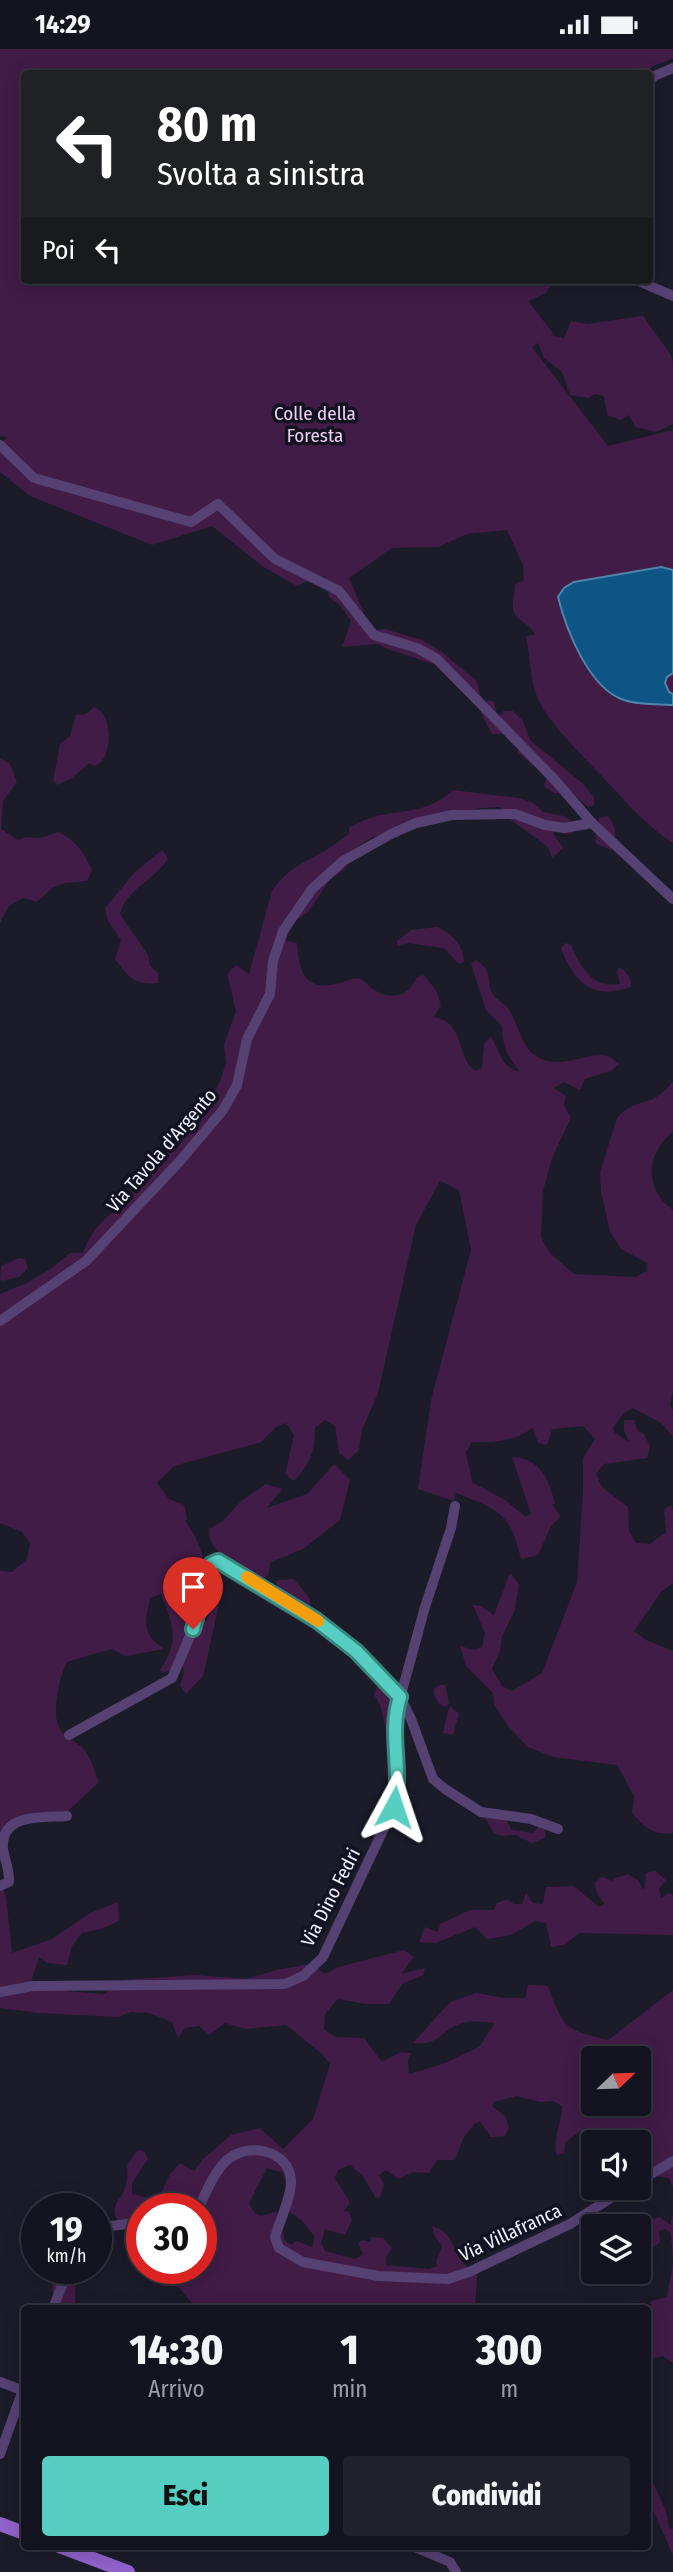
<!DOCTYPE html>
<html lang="it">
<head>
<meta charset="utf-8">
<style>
	:root { --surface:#141420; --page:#21212d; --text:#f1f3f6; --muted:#9d9ea5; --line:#33333e; --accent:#57cec2 }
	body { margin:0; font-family:"Fira Sans Condensed",sans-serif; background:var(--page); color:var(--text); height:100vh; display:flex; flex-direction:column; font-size:26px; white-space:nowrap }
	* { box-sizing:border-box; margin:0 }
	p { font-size:23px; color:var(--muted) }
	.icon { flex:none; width:38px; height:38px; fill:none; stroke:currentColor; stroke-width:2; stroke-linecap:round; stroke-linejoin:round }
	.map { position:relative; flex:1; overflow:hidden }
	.drawer { position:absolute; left:21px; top:2256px; width:630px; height:245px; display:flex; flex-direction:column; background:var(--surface); border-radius:7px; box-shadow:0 4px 18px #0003,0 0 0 2px var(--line) }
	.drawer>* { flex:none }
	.banner { position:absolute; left:21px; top:21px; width:632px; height:214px; border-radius:7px; box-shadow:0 4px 18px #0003,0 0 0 2px var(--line); background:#202124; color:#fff; overflow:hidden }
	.needle { width:46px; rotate:67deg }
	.tools { position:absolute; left:581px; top:1997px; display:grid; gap:14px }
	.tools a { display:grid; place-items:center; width:70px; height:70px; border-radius:7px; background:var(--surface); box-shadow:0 4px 18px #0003,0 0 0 2px var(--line); font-size:35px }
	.speed { position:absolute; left:21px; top:2144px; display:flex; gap:14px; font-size:35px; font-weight:700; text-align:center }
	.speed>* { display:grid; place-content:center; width:91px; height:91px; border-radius:50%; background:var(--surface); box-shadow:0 4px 18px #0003,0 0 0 2px var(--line); line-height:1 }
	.speed small { font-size:18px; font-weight:400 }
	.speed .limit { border:10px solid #d22; background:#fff; color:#111 }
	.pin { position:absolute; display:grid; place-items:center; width:60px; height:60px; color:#fff; margin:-72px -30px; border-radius:50% 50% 50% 0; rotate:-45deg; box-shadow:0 0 7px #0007 }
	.pin .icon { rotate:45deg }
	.me { position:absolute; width:77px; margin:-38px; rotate:5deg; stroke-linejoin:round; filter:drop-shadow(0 0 5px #0008) }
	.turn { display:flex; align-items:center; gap:24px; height:147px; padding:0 21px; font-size:32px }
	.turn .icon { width:91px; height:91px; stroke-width:2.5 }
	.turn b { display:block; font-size:49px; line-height:60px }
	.then { display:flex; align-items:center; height:66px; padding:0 21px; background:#0003; gap:14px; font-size:26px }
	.eta { display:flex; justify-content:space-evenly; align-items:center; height:119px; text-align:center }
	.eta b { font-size:42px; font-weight:800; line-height:49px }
	.primary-button { display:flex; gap:14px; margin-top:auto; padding:14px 21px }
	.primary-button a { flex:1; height:80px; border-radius:7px; background:var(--accent); color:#111; font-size:28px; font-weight:800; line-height:80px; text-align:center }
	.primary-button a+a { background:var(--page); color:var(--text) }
	.status { display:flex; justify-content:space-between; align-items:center; height:49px; padding:0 35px; background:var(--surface); direction:ltr }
	.status svg { height:19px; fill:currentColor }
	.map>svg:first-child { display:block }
	.green { fill:#411c47; fill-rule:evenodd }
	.water { fill:#0c5585; stroke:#5084a8; stroke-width:2 }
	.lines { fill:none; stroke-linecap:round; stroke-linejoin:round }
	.minor { stroke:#564173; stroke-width:10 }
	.major { stroke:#9162cb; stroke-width:14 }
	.route-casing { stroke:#39867e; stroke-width:18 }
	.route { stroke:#57cec2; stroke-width:12 }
	.slow { stroke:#f59e0b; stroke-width:12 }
	.labels { text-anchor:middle; stroke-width:7; stroke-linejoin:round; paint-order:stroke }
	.park-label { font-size:19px; fill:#efcef4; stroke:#121221 }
	.street-label { font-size:19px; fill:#eff0fb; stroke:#121221 }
</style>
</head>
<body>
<div class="status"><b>14:29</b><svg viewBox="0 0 49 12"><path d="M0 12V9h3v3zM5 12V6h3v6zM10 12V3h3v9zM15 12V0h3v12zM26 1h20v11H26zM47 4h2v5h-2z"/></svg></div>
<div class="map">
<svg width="673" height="2523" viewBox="0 0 673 2523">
	<rect width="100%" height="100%" fill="#1b1b2a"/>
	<g class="green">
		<path d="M0 0H673V9L653 17 645 24H24V231H553L546 244 528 252 553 284 551 286 564 289 571 272 587 275 643 267 671 306 673 314V375L656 383 636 378 629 366 621 371 607 366 604 347 594 345 589 349 570 346 562 323 544 309 538 294 532 298 608 397 673 381V794C643 775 620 746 595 720 577 701 552 677 540 654 529 633 531 610 526 587L535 586C530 573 514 572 513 559 512 552 515 542 515 535L524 531 523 516 507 481 467 485 438 498 392 499 349 529 366 569 375 581 385 580 422 591 443 604 477 632 480 645 474 650H469L434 615 387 600 378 595 342 598 351 572 341 557 329 548 325 527 316 528 297 537 262 517 212 477 152 496 30 447 0 423V395L7 388 0 387Z"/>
		<path d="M489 651 494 653 497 667 502 666 503 662H513L523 672 530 691 582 734 594 748V756L588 758 567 739 555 745 544 737 548 725 537 710 533 717 518 703 520 691 507 685H492L481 664 480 658Z"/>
		<path d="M94 658C97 659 102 663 103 665 112 678 111 711 95 717L89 714 72 729 57 736 53 731 60 695 70 687 76 666 86 665Z"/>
		<path d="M0 709 10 715 17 733 3 752 1 780 18 791 26 788 40 789 58 783C76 791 84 804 92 821L87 832 65 834 52 839 37 853 23 849 9 857 0 874Z"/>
		<path d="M453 741 519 749 533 754 543 763 564 767 572 773V785L562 784 555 780 553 784 563 799 552 809 548 798 507 768 500 758C469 760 414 762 397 789 374 781 367 792 348 805L347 818 329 832 308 863 293 873 286 892 297 894C299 921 304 944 339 934 345 933 352 928 360 930 364 931 369 938 373 940 391 953 409 947 417 928L424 926 437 943 441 957 433 968C465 972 456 1008 475 1022L482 1019 484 995 491 987C499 1002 502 1019 520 1023 508 1009 502 996 502 977L486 961 471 915 476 911C495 924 485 930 492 944 495 950 504 954 508 959 517 972 520 992 531 1003 556 1027 589 999 610 1008 614 1010 616 1013 619 1015L611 1022 585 1030 580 1041 564 1033 554 1039 566 1047 564 1056 571 1069 552 1109 543 1142 541 1188 549 1203 574 1225 635 1228 647 1222V1214L621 1200 610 1183 601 1143 600 1123 617 1069C626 1057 638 1055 651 1051 659 1048 667 1039 673 1033V1082C668 1088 661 1094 658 1100 645 1122 653 1147 673 1161V1343L670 1356 673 1361V1387L661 1374 633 1359 624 1364 613 1378 614 1383 629 1393 624 1381V1371H634L638 1382 644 1385 650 1397 647 1409 604 1415 596 1425 602 1438 628 1458 629 1482 636 1494 650 1495 666 1483 664 1461 671 1456 673 1462V1534L661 1543 634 1582 646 1591 673 1602V1784C653 1787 644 1778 632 1764L634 1747 617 1716 553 1708 528 1698 508 1677 494 1655 493 1644 466 1617 460 1597 474 1601 482 1598 485 1584 473 1556 481 1557 494 1566 510 1524 519 1535 515 1561 502 1587 500 1602 492 1620 502 1637 512 1642 542 1624 577 1533 583 1443V1409L595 1390 583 1377 552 1380 547 1396 538 1394 533 1379C513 1392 496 1394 472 1393L466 1403 472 1433 505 1451 526 1468 531 1465 512 1408C541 1410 548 1429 555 1454L552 1456 561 1467 551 1477 538 1506 521 1510C510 1463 499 1461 456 1444L454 1452 418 1440 431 1351 471 1201 459 1141 440 1132 416 1176 378 1344 362 1381 359 1401 348 1411 339 1404 335 1377 325 1371 315 1379C315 1402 310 1415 294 1432L285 1425 294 1386 286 1374 276 1378 261 1393 174 1417 157 1434 169 1450 184 1456 187 1468 186 1473C197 1487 206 1511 206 1530 206 1545 200 1558 205 1573 213 1562 215 1549 223 1537L203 1627 186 1645 180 1636 184 1622 181 1612 172 1621 161 1624 160 1621C180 1592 173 1575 161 1545L150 1549C145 1574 141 1584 164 1600L126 1607 111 1600 67 1613C59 1629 50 1667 61 1682 68 1691 80 1694 86 1703 92 1711 95 1724 99 1733L68 1762 15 1770 0 1796V1522L12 1523 27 1510 30 1494 22 1483 0 1474V1245L27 1234 52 1219 70 1204H83C88 1188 105 1164 121 1160L174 1087 196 1068 219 1035 226 1014 224 996 236 962 227 925 236 916 249 925 272 842C285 822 301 815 321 804 331 799 340 791 349 785V778C359 774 370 768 380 766 410 761 430 762 453 741Z"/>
		<path d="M607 767C617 776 617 789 611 801L595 794 599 769Z"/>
		<path d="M162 801 168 809C157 830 126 840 120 865L148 906 150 917 158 924V934C135 937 128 927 115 910L121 891 107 870 105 859 134 824Z"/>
		<path d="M437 878C451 884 464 896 464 913L459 915 444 899 407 894 397 897V892L411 881Z"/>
		<path d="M565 894 571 896C580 918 593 940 620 935L617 923 619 918C626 922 632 929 631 938 592 951 576 935 561 900Z"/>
		<path d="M19 1209 25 1210 28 1219 19 1228 2 1232 0 1230 1 1217Z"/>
		<path d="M334 1415 350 1431 340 1471 303 1500 271 1513 268 1526 262 1530C241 1517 208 1507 209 1480L223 1472 241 1452 266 1435 282 1440 267 1459 307 1445Z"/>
		<path d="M294 1530 310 1550V1560L293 1565 288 1548 279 1546 276 1533 279 1531Z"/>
		<path d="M379 1634 389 1635 396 1643 389 1666 393 1680 387 1685 380 1656 374 1646Z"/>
		<path d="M439 1636H445L449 1654 445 1658C437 1654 433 1648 434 1640Z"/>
		<path d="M451 1657 459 1665 453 1686 443 1684 448 1661Z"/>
		<path d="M485 1765 503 1766 512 1781 533 1784 539 1777 545 1781V1789L532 1794 515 1786 502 1787 494 1784 485 1769Z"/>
		<path d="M655 1822 666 1831 659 1840 661 1849 668 1844 673 1846V1886L579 1884 566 1895 551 1898 546 1874 535 1872 511 1886 487 1890 475 1878 436 1894 419 1893 425 1878 438 1883 440 1875 470 1861H494L497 1854 507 1850 514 1855H522L526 1844 533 1854 543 1855 546 1838 574 1837 599 1858 605 1855 598 1847 594 1834 602 1828 613 1832 615 1829 628 1825 639 1832 642 1840 645 1839 646 1824Z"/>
		<path d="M0 1834 6 1847 12 1904 52 1890 90 1864 118 1853 119 1872 101 1880 82 1884 72 1897 67 1916 47 1914 39 1908 29 1939 104 1945 124 1931 195 1926 247 1930 276 1921 311 1915 325 1925 338 1918 404 1901 414 1908 401 1925 425 1919 423 1926 402 1935 389 1955H365L338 1950 325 1965 324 1981 336 1988 364 1989 382 2013 401 2003 411 2004 408 2012 409 2025 445 2014 479 1998 495 1974C484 1973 471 1971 460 1975 438 1983 440 1997 413 1994L450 1953 476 1944 505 1949H525L528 1936 548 1937C564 1980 564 1980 608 1991L673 1941V2138L669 2129 654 2127 651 2121 652 2101 636 2089 616 2084 599 2088 580 2082 565 2094 564 2104 557 2106C552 2091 562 2074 562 2057L553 2052 540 2053 517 2047 494 2053 492 2057 506 2068 509 2079 505 2087 491 2088 480 2073 475 2074 464 2088 455 2111H437L429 2124 413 2123 398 2130 386 2121 379 2126 384 2135 380 2148 376 2149 362 2126 350 2116 338 2121 335 2130 350 2153 344 2162 349 2163 352 2171 345 2186 325 2180 321 2194 325 2202 355 2210 363 2205 358 2194 362 2191 370 2193 371 2188 383 2189 392 2199 386 2208V2216L429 2220 437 2217 436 2212 442 2197 434 2186 432 2177C451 2181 454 2202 464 2215 468 2219 473 2222 477 2227L475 2259H211L193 2255 169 2227 165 2219H201V2160H142V2184C135 2179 121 2176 117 2170 110 2160 118 2152 123 2144 127 2135 128 2125 127 2116L138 2101 144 2102 148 2110 132 2134V2145L145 2148 160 2146 170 2125 180 2114 194 2122 203 2110 231 2086 260 2079 283 2100 313 2070 330 2015 321 2004 286 1976 246 1980 225 1974 209 1986 199 1977 185 1979 178 1989 172 1973 149 1964 131 1963 118 1968 39 1964 0 1959ZM593 2009H639V2054H593ZM267 2119 283 2124 286 2135 288 2162 302 2172 315 2188 312 2198 296 2192 292 2196 284 2191 282 2174 276 2162C264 2168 255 2170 249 2154Z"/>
		<path d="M673 2166V2314L663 2307 648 2310V2265L652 2263 651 2252 667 2248 673 2214 671 2184 665 2180 659 2182 660 2193 647 2203 639 2194C639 2188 641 2179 643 2174L660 2168 670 2176Z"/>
		<path d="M54 2219H79L76 2227 75 2254 61 2258 52 2243Z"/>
		<path d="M648 2423 666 2462 669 2479 673 2480V2506L648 2450Z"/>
	</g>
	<path class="water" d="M661 518 673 521V624L667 628 665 634 669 643 673 645V656C658 655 638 656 624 651 589 640 566 580 558 548L564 539 574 533Z"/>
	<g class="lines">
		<g class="minor">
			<path d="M649 33 654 27 673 19"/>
			<path d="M636 231 673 247"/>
			<path d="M0 396 34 429 191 473 218 455 275 510 339 542 374 586 417 599 437 610 554 730 592 774 673 850"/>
			<path d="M0 1272 86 1212 180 1112 223 1061 237 1036 247 990 270 945 273 912 283 882 312 840 343 812 393 784 416 774 452 766 515 765 545 776 564 779 592 774"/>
			<path d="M69 1686 172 1629 193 1580 211 1515 218 1512 316 1571 356 1602 376 1621 400 1648 411 1670 433 1730 445 1740 481 1763 531 1770 558 1780"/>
			<path d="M0 1837 9 1833C10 1823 5 1811 3 1800 0 1764 42 1769 67 1767"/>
			<path d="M0 1943 33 1937 285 1935 303 1927 323 1908 394 1758 398 1741 394 1671 425 1558 451 1479 455 1457"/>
			<path d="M639 2132 673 2112"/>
			<path d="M198 2160C206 2144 213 2125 225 2113 245 2092 289 2100 291 2131 292 2146 279 2174 275 2188L279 2199 303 2213 378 2227 448 2230 469 2223 570 2175 628 2138"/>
			<path d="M96 2185 111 2177 142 2173"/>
			<path d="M53 2259 69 2219"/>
			<path d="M0 2333 24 2342"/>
			<path d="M0 2405 24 2338"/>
			<path d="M412 2497 450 2513 456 2523"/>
		</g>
		<g class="major">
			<path d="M0 2475 24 2484"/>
			<path d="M59 2497 128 2523"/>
		</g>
	</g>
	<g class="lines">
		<g class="route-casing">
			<path id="route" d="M193 1580 211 1515 218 1512 316 1571 356 1602 400 1648C388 1685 403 1721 394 1758"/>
		</g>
		<use href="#route" class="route"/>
		<path class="slow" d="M247 1528 318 1572"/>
	</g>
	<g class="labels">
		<g class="park-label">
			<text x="315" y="371">Colle della<tspan x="315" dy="22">Foresta</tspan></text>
		</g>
		<g class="street-label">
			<text transform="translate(161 1101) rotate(-49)" y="7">Via Tavola d'Argento</text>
			<text transform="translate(330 1848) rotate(-63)" y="7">Via Dino Fedri</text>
			<text transform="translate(510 2183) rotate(-25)" y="7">Via Villafranca</text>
		</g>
	</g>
</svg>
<div class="tools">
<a><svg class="needle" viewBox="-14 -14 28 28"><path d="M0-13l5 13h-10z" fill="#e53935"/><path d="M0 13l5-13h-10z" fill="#9d9ea5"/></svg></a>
<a><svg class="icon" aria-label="sound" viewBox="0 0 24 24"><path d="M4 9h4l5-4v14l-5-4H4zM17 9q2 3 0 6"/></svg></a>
<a><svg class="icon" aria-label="layers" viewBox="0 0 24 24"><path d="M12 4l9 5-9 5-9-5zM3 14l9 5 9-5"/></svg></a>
</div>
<div class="speed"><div>19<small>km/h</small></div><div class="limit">30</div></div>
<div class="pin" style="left:193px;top:1580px;background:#d93025"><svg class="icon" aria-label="arrive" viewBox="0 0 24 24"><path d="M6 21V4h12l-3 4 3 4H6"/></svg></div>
<svg class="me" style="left:394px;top:1758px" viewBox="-20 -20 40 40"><path d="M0-17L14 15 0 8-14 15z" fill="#57cec2" stroke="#fff" stroke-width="4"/></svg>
<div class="banner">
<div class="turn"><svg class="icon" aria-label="left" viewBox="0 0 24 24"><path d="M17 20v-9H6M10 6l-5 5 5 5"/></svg><div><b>80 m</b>Svolta a sinistra</div></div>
<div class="then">Poi<svg class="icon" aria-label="left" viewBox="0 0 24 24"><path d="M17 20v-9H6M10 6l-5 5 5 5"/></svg></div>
</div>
<section class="drawer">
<div class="eta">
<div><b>14:30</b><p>Arrivo</p></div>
<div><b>1</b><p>min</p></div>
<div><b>300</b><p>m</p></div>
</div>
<div class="primary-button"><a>Esci</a><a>Condividi</a></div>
</section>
</div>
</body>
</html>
